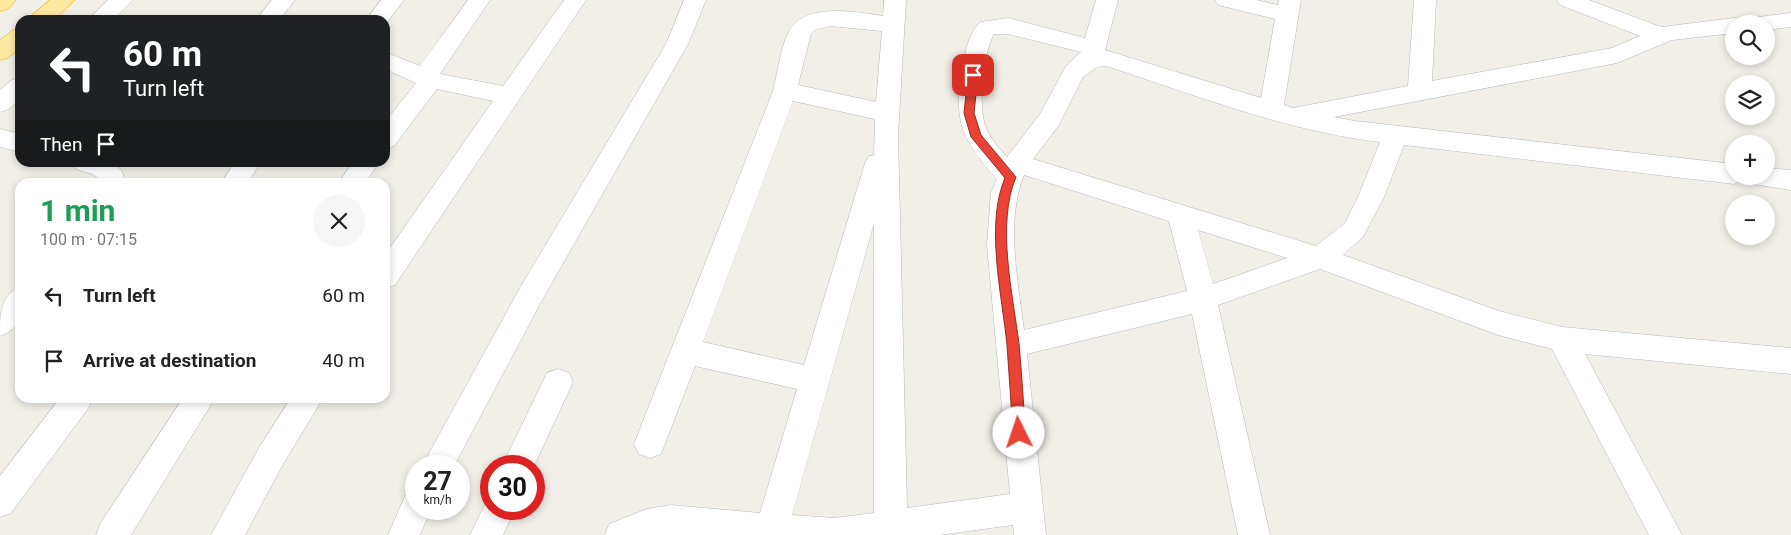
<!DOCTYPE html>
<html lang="en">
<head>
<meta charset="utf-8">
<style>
	:root { --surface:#fff; --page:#f6f6f6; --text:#222; --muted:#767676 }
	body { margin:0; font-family:Roboto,sans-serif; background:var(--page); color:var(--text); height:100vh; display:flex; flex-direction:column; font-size:19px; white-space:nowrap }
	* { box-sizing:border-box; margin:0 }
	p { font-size:16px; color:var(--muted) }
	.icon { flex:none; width:28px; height:28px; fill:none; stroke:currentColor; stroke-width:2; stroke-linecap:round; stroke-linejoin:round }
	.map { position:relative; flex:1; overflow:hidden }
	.sheet { position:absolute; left:15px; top:178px; width:375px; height:225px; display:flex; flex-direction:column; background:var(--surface); border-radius:15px; box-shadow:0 2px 8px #0003 }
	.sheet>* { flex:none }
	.banner { position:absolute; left:15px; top:15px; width:375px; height:152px; border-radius:15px; box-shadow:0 2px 8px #0003; background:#202124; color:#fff; overflow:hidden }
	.fabs { position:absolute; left:1725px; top:15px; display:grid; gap:10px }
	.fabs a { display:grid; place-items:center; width:50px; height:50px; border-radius:50%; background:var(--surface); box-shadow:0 2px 8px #0003; font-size:25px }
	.speed { position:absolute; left:405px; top:455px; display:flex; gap:10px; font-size:25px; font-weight:700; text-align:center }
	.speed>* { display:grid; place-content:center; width:65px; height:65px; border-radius:50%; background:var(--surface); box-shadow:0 2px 8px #0003; line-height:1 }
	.speed small { font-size:12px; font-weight:400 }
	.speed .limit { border:8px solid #d22; background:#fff; color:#111 }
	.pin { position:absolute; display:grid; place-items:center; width:42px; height:42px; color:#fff; margin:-21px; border-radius:10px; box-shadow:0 2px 8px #0006 }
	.me { position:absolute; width:55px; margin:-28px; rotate:356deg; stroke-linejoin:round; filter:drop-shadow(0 0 4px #0008) }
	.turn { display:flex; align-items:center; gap:18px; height:105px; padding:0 25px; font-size:22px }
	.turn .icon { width:65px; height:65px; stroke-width:2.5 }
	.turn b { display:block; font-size:35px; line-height:42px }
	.then { display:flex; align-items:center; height:48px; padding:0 25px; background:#0003; gap:10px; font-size:19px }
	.round { display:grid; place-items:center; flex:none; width:52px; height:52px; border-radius:26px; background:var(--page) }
	.headline { display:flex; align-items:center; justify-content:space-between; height:85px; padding:0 25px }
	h1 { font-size:30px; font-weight:700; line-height:38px; color:#1e9e55 }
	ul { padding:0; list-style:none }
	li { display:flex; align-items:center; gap:15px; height:65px; padding:0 25px }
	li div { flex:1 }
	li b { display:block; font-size:19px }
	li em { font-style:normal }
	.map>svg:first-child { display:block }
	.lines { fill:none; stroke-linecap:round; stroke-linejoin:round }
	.minor-casing { stroke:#b5b8bc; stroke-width:1 }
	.tertiary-casing { stroke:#b5b8bc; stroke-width:1 }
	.trunk-casing { stroke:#f9ab00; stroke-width:1 }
	.minor { fill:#fff; fill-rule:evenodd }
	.tertiary { fill:#fff; fill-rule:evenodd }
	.trunk { fill:#feeaa1; fill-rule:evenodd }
	.route { fill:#ea4335; stroke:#982c22 }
</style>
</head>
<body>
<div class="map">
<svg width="1791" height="535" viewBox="0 0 1791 535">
	<rect width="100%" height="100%" fill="#f1efe8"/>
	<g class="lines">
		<g class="minor-casing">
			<g id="minor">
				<path d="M272 0H295L279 20H256Z"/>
				<path d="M381 0H404L385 25V20H366Z"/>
				<path d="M468 0H490L440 74 503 86 564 0H586L395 285 385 288V255L493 101 437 89 394 146 385 149V122L416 83 385 69V52L420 66Z"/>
				<path d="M684 0H706L688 44 541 302 454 466H422L521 286 666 44Z"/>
				<path d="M884 0H906L898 135 907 508 1010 494 987 245 991 192 997 179C961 139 953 121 963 68 965 51 968 35 980 22L1008 18 1085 38 1096 0H1118L1105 50 1261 98 1275 19 1218 5 1215 0H1256L1278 5 1279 0H1301L1284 105 1293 108 1408 86 1414 0H1436L1432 81 1612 48 1640 36 1560 5 1557 0H1589L1661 27 1734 18C1745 20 1777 14 1791 13V27L1766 30V24H1734V33L1672 40 1617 63 1334 117 1355 121 1734 164V176H1766V168L1791 170V190L1745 183 1743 180 1734 184 1404 145 1384 197 1363 237 1343 255 1499 311 1562 327 1791 348V374L1585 354 1682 535H1649L1552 349 1498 335 1320 269 1218 305 1270 535H1238L1192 314 1027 354 1046 535H1014L1013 525 939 535H605L609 524 647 509 671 505 760 513 797 389 695 366 661 454 650 458 639 454 634 444 773 91C778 72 780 49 789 31 805 2 856 12 883 16ZM830 26 882 31 876 102 798 85 811 34 815 30ZM994 34H1008L1081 52 1066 66 1040 114 1007 157C998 147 989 137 985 125 978 103 983 54 994 34ZM1106 66C1196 95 1286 131 1380 142L1358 197 1345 223 1316 246 1033 159 1059 125 1083 77 1097 67ZM793 101 875 119 874 155 869 156 865 163 804 365 703 342ZM1024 175 1169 221 1187 291 1024 330C1018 281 1005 222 1024 175ZM874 223V513L834 518 792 515ZM1198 230 1287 258 1213 284Z"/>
				<path d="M0 129 20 134V152L0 147Z"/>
				<path d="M73 162C92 162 124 155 124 182H98V178L92 174 76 169Z"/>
				<path d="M235 162H261L248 182H222Z"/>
				<path d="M353 162H379L366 182H339Z"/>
				<path d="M20 287C20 310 25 327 0 336 0 314 0 296 20 287Z"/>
				<path d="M558 369 569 373 573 382 534 466H502L547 373Z"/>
				<path d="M60 398H93L89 407 11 513 0 517V476Z"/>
				<path d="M183 398H215L131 535H96L100 524Z"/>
				<path d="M291 398H323L282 466 245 535H211L260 446Z"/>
				<path d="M416 492V509H431L420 535H388L405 496Z"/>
				<path d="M491 497V509H515L503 535H470L488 498Z"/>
			</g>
		</g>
		<g class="tertiary-casing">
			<g id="tertiary">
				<path d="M108 0H133L113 20H88Z"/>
				<path d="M20 78V99L9 109 0 112V90L12 80Z"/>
			</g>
		</g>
		<g class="trunk-casing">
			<g id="trunk">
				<path d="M0 0H16L8 9 0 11Z"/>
				<path d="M50 0H75L54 20H29L32 15Z"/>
				<path d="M20 28V48L8 58 0 60V40L12 31Z"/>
			</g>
		</g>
		<use href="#minor" class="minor"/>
		<use href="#tertiary" class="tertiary"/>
		<use href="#trunk" class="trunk"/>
	</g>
	<path class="route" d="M973 72 978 75 974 113 981 135 1016 177C996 224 1013 295 1019 344 1022 374 1023 403 1026 433L1024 437 1019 439 1015 437 1013 433C1011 403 1009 374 1007 345 1002 295 985 224 1005 178L971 137 964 113 968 75Z"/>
</svg>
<div class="fabs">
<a><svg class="icon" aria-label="search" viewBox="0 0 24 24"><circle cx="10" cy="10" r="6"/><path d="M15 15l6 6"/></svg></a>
<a><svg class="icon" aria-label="layers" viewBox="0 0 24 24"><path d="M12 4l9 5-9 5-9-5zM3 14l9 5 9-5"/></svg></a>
<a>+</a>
<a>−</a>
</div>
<div class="speed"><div>27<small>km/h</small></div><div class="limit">30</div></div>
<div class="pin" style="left:973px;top:75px;background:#d93025"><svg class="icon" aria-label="arrive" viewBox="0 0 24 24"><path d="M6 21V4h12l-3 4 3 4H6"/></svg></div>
<svg class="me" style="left:1019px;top:433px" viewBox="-20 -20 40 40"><circle r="19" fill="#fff"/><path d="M0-13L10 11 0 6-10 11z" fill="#ea4335"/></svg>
<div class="banner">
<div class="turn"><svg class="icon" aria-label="left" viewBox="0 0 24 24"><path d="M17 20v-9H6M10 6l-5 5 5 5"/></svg><div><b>60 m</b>Turn left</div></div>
<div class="then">Then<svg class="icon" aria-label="arrive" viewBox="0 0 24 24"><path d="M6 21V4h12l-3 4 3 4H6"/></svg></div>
</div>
<section class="sheet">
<div class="headline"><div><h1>1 min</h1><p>100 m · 07:15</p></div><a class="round"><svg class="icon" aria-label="close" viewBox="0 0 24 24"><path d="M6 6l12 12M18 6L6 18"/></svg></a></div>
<ul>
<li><svg class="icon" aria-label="left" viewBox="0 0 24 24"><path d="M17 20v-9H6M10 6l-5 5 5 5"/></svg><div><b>Turn left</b></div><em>60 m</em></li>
<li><svg class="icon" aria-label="arrive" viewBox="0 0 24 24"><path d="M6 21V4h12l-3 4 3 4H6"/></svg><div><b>Arrive at destination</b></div><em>40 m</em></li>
</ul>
</section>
</div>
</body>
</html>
